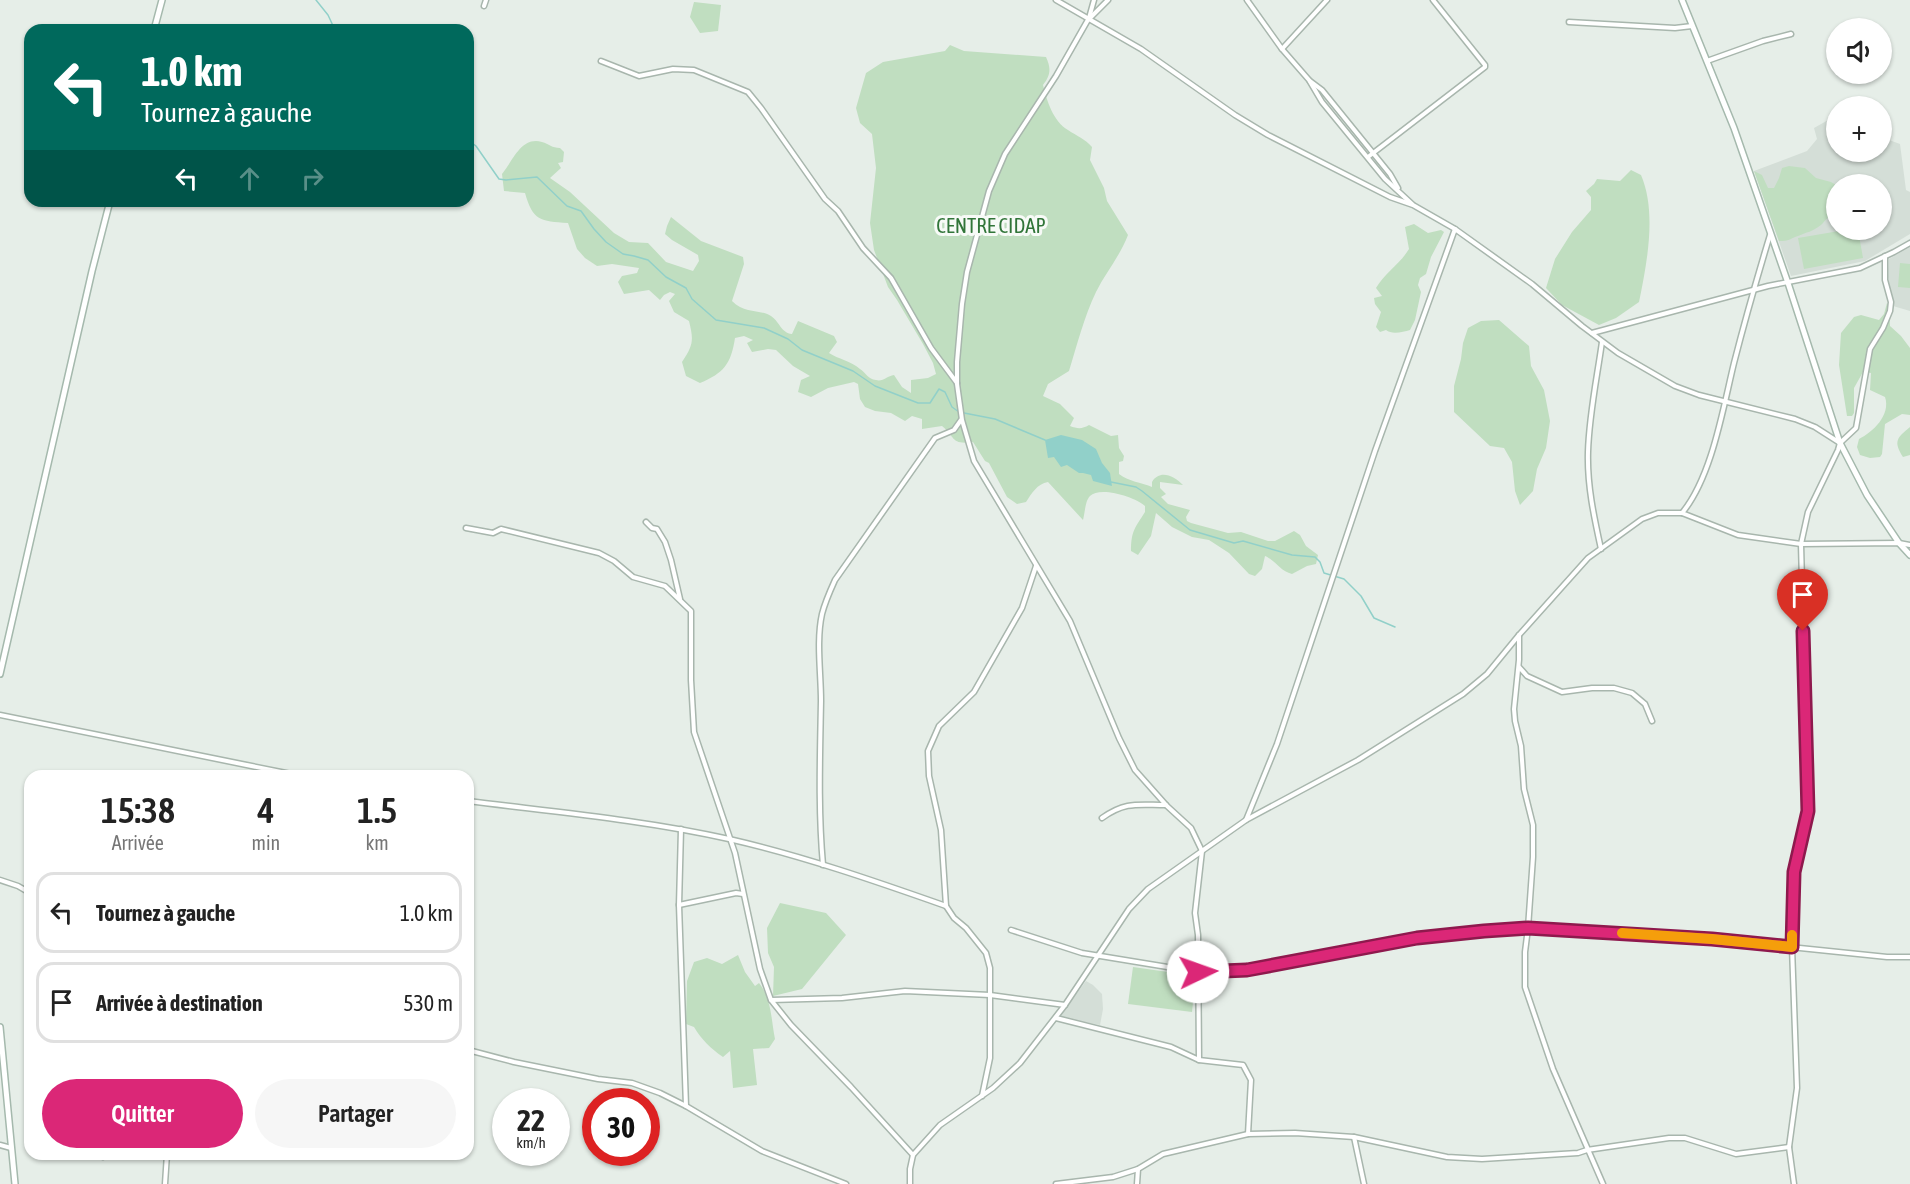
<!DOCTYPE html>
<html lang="fr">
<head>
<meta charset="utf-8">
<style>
	:root { --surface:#fff; --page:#f6f6f6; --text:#222; --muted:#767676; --line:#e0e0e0; --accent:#db2777 }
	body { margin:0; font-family:"Asap Condensed",sans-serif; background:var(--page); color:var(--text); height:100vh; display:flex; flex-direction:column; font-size:22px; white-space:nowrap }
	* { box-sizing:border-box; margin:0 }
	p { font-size:20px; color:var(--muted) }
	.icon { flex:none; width:33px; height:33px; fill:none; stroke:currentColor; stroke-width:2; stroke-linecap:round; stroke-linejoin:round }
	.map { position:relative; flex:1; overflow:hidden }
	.panel { position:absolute; left:24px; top:770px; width:450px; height:390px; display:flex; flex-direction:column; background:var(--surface); border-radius:18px; box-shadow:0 2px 4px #0004 }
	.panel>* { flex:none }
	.banner { position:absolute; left:24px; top:24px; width:450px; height:183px; border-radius:18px; box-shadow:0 2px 4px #0004; background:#00695c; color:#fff; overflow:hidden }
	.fabs { position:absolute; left:1826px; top:18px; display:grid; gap:12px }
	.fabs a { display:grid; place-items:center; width:66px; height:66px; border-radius:50%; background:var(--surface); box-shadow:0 2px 4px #0004; font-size:30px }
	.speed { position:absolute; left:492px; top:1088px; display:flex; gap:12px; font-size:30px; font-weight:700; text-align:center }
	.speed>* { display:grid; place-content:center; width:78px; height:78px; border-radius:50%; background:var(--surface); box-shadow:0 2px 4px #0004; line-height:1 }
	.speed small { font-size:15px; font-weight:400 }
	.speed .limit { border:9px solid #d22; background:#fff; color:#111 }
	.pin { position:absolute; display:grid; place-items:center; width:51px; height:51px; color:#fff; margin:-62px -26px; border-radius:50% 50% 50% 0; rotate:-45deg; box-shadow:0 0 6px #0007 }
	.pin .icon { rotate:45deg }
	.me { position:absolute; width:66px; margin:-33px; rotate:87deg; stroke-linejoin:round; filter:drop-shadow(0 0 4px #0008) }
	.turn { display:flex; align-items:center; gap:21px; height:126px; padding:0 18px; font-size:27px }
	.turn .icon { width:78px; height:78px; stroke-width:2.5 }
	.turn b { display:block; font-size:42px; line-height:51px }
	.lanes { display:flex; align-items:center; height:57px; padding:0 18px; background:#0003; justify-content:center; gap:30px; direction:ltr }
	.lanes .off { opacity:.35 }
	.eta { display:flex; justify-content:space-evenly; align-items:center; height:102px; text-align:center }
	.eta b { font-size:36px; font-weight:600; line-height:42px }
	.primary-button { display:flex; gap:12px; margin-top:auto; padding:12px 18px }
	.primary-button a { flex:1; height:69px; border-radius:36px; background:var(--accent); color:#fff; font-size:24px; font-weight:600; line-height:69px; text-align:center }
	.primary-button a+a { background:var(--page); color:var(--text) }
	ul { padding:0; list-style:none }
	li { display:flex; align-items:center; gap:18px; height:81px; margin:0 12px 9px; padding:0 6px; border:3px solid var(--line); border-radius:18px }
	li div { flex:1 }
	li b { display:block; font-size:22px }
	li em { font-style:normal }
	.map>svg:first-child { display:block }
	.built { fill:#d4ded7; fill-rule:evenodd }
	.green { fill:#c0dec0 }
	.water { fill:#91d0c9 }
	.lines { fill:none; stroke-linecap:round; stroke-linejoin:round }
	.stream { stroke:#91d0c9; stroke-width:1.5 }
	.street-casing { stroke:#a8b6ad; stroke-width:7 }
	.secondary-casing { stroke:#a5b9ad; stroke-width:8 }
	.street { stroke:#fff; stroke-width:4 }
	.secondary { stroke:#fff; stroke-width:5 }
	.route-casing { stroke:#8e194d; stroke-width:15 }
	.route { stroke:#db2777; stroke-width:10 }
	.slow { stroke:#f59e0b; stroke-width:10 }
	.labels { text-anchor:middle; stroke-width:6; stroke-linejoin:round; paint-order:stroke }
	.park-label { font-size:21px; fill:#317539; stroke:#f7faf7 }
</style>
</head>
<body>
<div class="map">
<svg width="1910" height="1184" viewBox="0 0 1910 1184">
	<rect width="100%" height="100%" fill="#e6eee8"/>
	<g class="built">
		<path d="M1830 119 1836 121V152H1881V137L1900 144 1906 190 1910 192V234L1865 261 1791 276 1754 171 1807 151 1817 139 1814 128ZM1836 184H1881V230H1836Z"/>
		<path d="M1910 247V311L1893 306 1888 277 1889 259Z"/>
		<path d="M1086 981 1093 985 1102 994 1103 1009 1100 1025 1059 1017Z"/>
	</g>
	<g class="green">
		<path d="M694 2 721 5 718 31 700 33 690 17Z"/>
		<path d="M950 45 964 51 1046 57C1051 68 1051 75 1043 85 1047 101 1053 121 1068 130 1077 136 1085 139 1092 147L1090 160 1104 188 1107 201 1128 235C1120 256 1106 272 1096 292 1084 317 1077 345 1069 371L1048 384 1043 396 1060 404 1074 418 1070 426C1078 429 1082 429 1089 425L1111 436 1118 435 1119 448 1124 456 1123 461 1119 462V474C1130 482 1140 482 1152 487V482C1160 469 1174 476 1183 485L1160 482V488L1166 494 1161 497 1168 504 1190 510 1186 517 1187 521 1191 523 1228 533 1241 532 1268 541H1275L1294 531 1300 535 1306 546 1318 555 1316 564 1307 566 1292 574C1280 571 1275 560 1265 556L1262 569 1255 576 1249 574 1229 553 1209 540 1192 537 1172 527 1156 513 1151 536 1138 555 1131 551C1131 531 1135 528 1145 512V506C1135 497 1100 486 1090 496 1085 501 1085 513 1083 520L1048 482C1037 484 1032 493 1026 502L1017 504 1007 497 989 463 985 461 973 442C950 445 956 437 942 426L922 429V419L912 416 905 421 891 413 875 411 865 407 860 399 858 384 854 382 828 388 811 397 798 392 801 380 810 376 793 366 776 350 768 349 752 352 747 343 753 340 744 336 735 338C731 364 724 373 700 383L686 376 682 362C693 345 694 341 689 321L674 312 669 301 675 294 670 292 664 295 660 300 649 290 624 294 618 282 622 276 637 273 639 268 612 264 597 266 585 258 577 249 568 223C540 221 533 221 525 193L504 191 502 174C513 161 521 136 542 142 549 144 552 148 560 148L564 152 563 162 558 163 561 168 550 178 570 192 614 233 629 242 648 243 666 262 693 271 699 261 698 255 672 240 665 234 667 226 671 217 701 241 743 257 744 264 732 301C745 314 759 309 771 316 780 322 781 333 792 334L798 321 834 336 837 342 829 353C838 359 851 361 860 369 866 373 868 379 876 380 883 382 887 376 894 375L902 387 911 393V380L928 378 936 374 933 363 923 344 897 300 888 287 874 250 870 223 876 168 872 134 860 123 856 108 866 73 883 62 945 51Z"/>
		<path d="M1789 166 1805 168 1816 178 1831 182 1836 185V212C1829 215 1826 220 1821 225 1812 232 1807 232 1798 236 1789 239 1790 241 1779 241L1754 171 1762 175 1768 188H1774L1779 178 1782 168Z"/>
		<path d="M1631 170 1641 175C1657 212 1647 263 1639 302L1616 318 1599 325 1562 305 1546 288 1555 259 1572 232 1591 210V197L1586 191 1594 184 1597 179 1620 181Z"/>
		<path d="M1414 224 1428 233 1441 230 1444 232 1431 257 1426 274 1420 278 1418 285 1421 292 1415 320 1410 330C1403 332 1392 335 1386 330L1380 332 1376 327 1381 312 1375 304 1374 298 1382 296 1376 288C1385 273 1400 264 1409 249L1405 227Z"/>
		<path d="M1845 230H1858L1863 258 1804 269 1798 238Z"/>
		<path d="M1900 263 1910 264V288L1898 287Z"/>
		<path d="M1887 303 1889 306 1890 326 1901 336 1910 348V415L1902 414 1885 424 1882 454 1880 457 1870 458 1860 455 1857 447 1859 439C1873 432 1891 415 1885 397L1870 390 1871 373 1863 372 1854 388V413L1852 416H1847L1839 365 1841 333 1854 317 1861 315 1879 320 1884 314Z"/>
		<path d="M1499 320 1529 346 1531 366 1544 390 1550 421 1546 448 1537 469 1533 491 1520 505 1515 491 1512 462 1504 448 1490 446 1454 412V386L1461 359 1463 343 1468 328 1481 321Z"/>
		<path d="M1910 427V455L1903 457C1893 441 1897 438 1910 427Z"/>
		<path d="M780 903 826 913 846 935 802 989 773 996 774 967 768 953 767 928Z"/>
		<path d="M738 955 745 972 755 986 759 983C772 999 771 1020 775 1039L769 1048 753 1049 757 1085 733 1088 730 1051 723 1057C710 1048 702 1040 694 1027L686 1024 687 981 694 962 707 958 722 964Z"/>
		<path d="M1133 967 1196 976 1192 1012 1128 1004Z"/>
	</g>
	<path class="water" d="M1061 435 1082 440 1096 449 1102 463 1110 473 1112 486 1093 481 1091 475 1083 473H1079L1067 465 1061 467 1054 457 1048 458 1045 440Z"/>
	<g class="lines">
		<g class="stream">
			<path d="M316 0 328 15 335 30"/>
			<path d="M468 140 476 146 499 179 506 180 537 177 567 206 581 211 594 229 606 242 623 254 634 256 648 260 666 277 686 288 692 299 716 320 764 328 788 339 802 350 853 371 875 386 918 403H930L939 389 945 392 952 407 959 412 995 419 1045 440"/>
			<path d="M1111 482 1136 487 1142 491 1190 530 1234 543 1243 541 1292 555 1315 557 1320 562 1324 573 1344 579 1361 596 1374 618 1395 627"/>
		</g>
		<g class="street-casing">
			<g id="street">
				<path d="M1056 0 1141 49 1235 115 1268 135 1390 197 1413 205 1455 229 1532 284 1582 326 1618 353 1675 386 1699 395 1795 419 1815 427 1840 443"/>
				<path d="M1094 0 1089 18 1056 76 1005 154 989 191 967 272 962 304 957 362V384L962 420 974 461 1070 621 1119 738 1135 770 1167 806 1191 828 1202 851 1195 913 1198 935 1199 1060"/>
				<path d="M1247 0 1282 49 1309 80 1322 102 1385 179 1412 204"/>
				<path d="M484 6 486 0"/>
				<path d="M1090 18 1108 0"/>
				<path d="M1569 22 1675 28 1692 26"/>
				<path d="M1282 49 1327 0"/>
				<path d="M601 61 639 76 673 69 694 70 748 92 761 108 825 199 838 211 863 248 891 278 931 348 957 383"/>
				<path d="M1707 61 1763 41 1791 34"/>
				<path d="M1310 81 1322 90 1390 174 1398 188"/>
				<path d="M1368 157 1485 67V65L1433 0"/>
				<path d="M1592 333 1768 286 1860 268 1894 252 1910 243"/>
				<path d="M1682 513C1712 477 1723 408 1734 363 1745 320 1757 278 1770 235"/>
				<path d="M646 522 652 528 657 529 665 542 671 560 680 599"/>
				<path d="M466 528 493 533 501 529 599 553 614 561 633 577 665 586 691 611V680L694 732 735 853 760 969 771 1000 791 1025 851 1087 913 1155"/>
				<path d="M1601 549C1594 517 1587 485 1588 452 1589 415 1597 378 1602 342"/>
				<path d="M1519 635V660L1514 709 1515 721 1521 746 1524 789 1533 825V857L1528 928 1525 952V987L1553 1069 1603 1184"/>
				<path d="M1519 667 1527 676 1562 692 1592 688H1614L1632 693 1645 704 1652 721"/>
				<path d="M0 715 301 776"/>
				<path d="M468 801C555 812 644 820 729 839 803 856 875 881 946 906"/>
				<path d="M1102 818C1126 801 1138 805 1166 805"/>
				<path d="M1246 820 1277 744 1375 451 1455 229"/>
				<path d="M681 829 679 905 686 1106"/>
				<path d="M823 865C818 810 820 756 821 701 821 673 816 641 822 614 825 602 830 591 835 580L935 438 954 430 961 420"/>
				<path d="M0 880 18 886 30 893"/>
				<path d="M679 905 736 893 743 894"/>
				<path d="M1011 930 1082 953 1198 972 1247 970 1417 938 1528 928 1712 939 1887 957H1910"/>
				<path d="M771 1000 842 998 905 991 990 995 1065 1005"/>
				<path d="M1056 1018 1171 1047 1199 1060 1243 1065 1251 1080 1248 1134"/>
				<path d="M468 1050 514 1062 598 1079 632 1083 660 1093 686 1106 762 1151 846 1184"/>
				<path d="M982 1096 990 1058V968L986 953 966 928 954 918 946 906 941 830 929 776 928 751 939 726 974 692 1022 608 1036 566"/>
				<path d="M1354 1137 1364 1184"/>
				<path d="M0 1145 11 1148"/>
				<path d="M103 1157 104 1154"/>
				<path d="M165 1184 167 1154"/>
				<path d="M910 1184V1169L913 1155 940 1125 993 1088 1020 1063 1065 1005 1129 909 1148 889 1246 820 1358 760 1463 694 1487 674 1519 635 1588 558 1642 519 1658 513H1682L1738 535 1801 544 1899 543 1910 545"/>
				<path d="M1056 1184 1113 1177 1138 1169"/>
				<path d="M1137 1184 1138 1169 1163 1154 1248 1134 1295 1133 1354 1137 1447 1157 1482 1159 1578 1153 1587 1150 1669 1138H1685L1736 1154 1789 1147"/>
				<path d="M1794 1184 1789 1147 1797 1088 1792 947 1794 871 1808 811 1801 544 1808 512 1838 450 1840 443 1856 428 1870 349 1883 328 1890 311 1891 302 1885 280V256"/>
			</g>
		</g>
		<g class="secondary-casing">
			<g id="secondary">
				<path d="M1682 0 1734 128 1788 283 1840 443 1867 495 1899 543 1910 555"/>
				<path d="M154 30 162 0"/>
				<path d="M0 674 92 271 110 201"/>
				<path d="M0 1027 15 1184"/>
			</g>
		</g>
		<use href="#street" class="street"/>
		<use href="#secondary" class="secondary"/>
	</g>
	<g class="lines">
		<g class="route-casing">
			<path id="route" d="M1198 972 1247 970 1417 938 1484 931 1528 928 1712 939 1792 947 1794 872 1808 811 1803 631"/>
		</g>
		<use href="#route" class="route"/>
		<path class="slow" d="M1622 933 1712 939 1792 947V935"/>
	</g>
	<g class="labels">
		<g class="park-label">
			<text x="991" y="233">CENTRE CIDAP</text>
		</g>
	</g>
</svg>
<div class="fabs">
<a><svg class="icon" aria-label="sound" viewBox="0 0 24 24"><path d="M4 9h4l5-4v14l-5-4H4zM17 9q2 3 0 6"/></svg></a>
<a>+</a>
<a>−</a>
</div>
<div class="speed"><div>22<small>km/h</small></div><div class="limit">30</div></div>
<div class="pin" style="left:1803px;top:631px;background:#d93025"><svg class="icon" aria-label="arrive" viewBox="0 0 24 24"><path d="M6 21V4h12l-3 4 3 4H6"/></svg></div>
<svg class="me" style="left:1198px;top:972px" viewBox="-20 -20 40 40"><circle r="19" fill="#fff"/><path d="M0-13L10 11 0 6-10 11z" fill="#db2777"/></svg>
<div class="banner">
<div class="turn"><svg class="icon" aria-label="left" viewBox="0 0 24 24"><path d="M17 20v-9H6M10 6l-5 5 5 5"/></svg><div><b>1.0 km</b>Tournez à gauche</div></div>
<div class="lanes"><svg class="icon" aria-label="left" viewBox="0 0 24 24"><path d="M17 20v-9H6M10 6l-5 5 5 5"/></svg><svg class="icon off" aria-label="ahead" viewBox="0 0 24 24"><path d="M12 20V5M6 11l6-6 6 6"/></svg><svg class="icon off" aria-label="right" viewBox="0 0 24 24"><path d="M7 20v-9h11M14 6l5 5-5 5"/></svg></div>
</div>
<section class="panel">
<div class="eta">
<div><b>15:38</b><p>Arrivée</p></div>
<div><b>4</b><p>min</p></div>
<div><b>1.5</b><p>km</p></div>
</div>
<ul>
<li><svg class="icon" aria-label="left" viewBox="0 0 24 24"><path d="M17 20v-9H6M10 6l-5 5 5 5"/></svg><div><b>Tournez à gauche</b></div><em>1.0 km</em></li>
<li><svg class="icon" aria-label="arrive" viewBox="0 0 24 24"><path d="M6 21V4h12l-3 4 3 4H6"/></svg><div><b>Arrivée à destination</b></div><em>530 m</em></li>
</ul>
<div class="primary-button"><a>Quitter</a><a>Partager</a></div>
</section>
</div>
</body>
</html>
